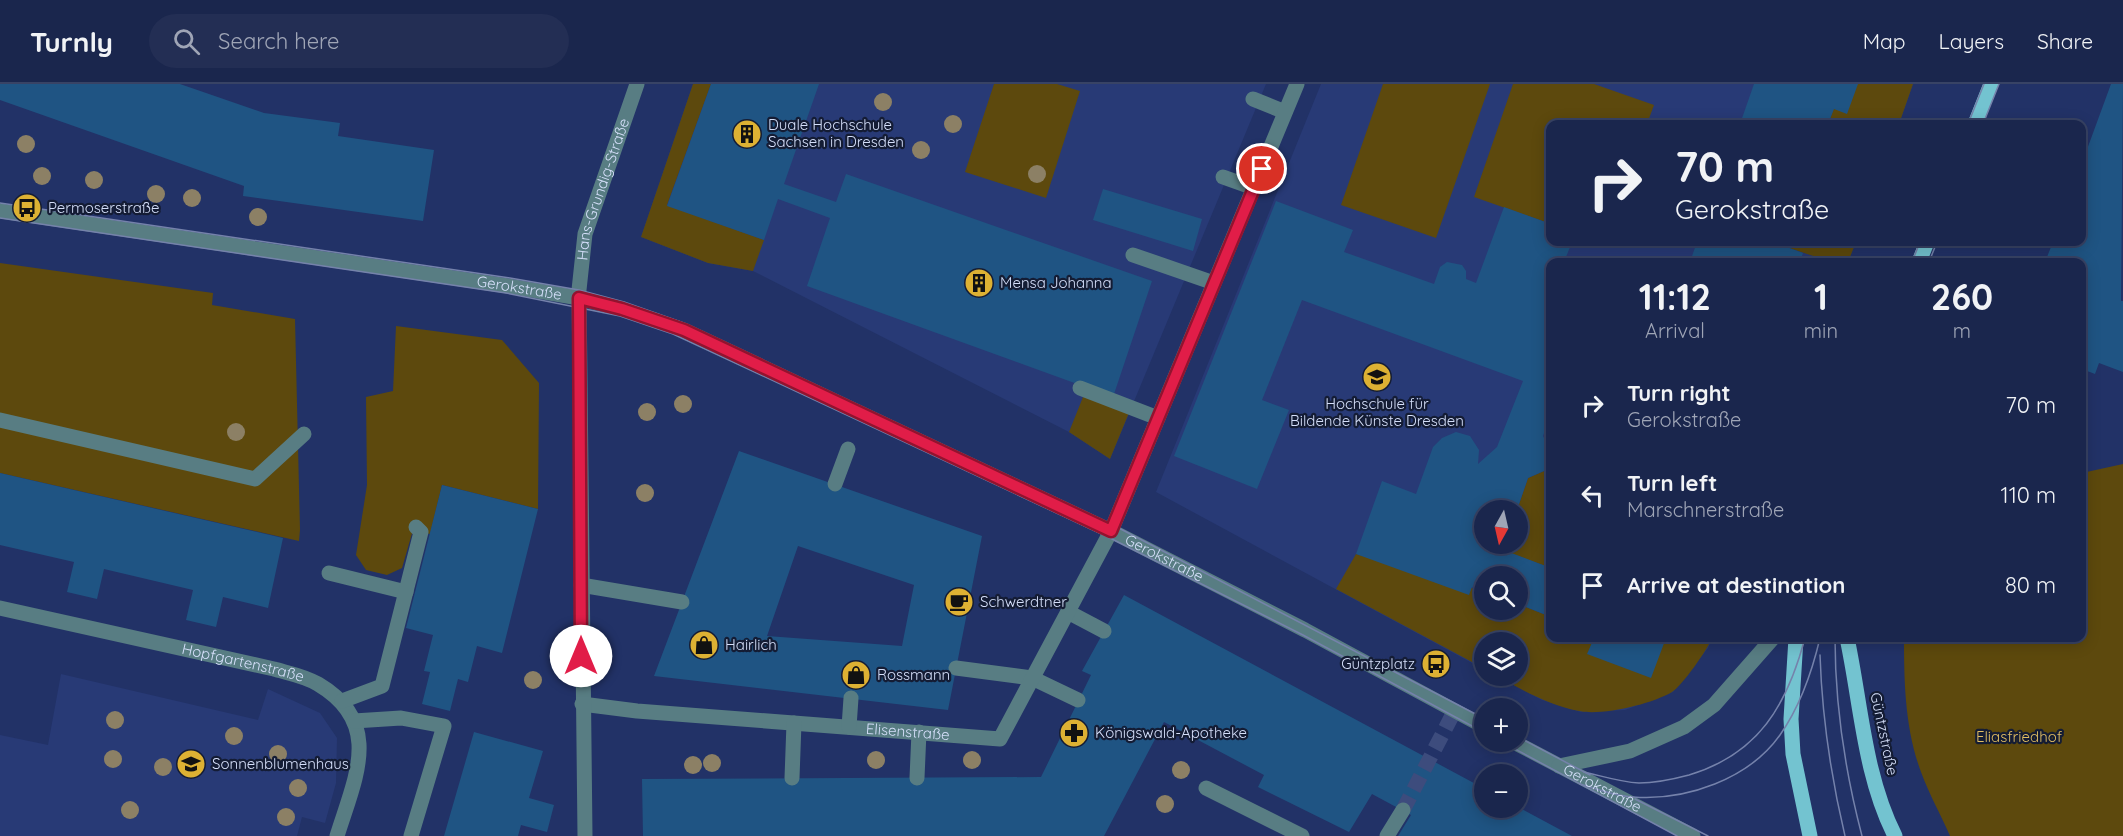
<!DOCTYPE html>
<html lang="en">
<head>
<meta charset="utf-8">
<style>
	:root { --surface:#1a264d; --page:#232e54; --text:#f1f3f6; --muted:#9fa5b6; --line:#384365 }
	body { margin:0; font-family:Quicksand,sans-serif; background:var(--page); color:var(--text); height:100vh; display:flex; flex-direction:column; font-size:22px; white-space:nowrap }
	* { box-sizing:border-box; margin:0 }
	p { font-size:20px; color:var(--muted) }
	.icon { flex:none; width:33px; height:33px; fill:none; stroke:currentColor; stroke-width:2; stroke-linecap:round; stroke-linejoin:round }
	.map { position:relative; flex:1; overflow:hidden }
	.drawer { position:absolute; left:1546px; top:174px; width:540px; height:384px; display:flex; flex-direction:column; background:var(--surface); border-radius:12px; box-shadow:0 3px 15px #0003,0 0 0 2px var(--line) }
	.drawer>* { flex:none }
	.guide { position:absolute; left:1546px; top:36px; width:540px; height:126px; border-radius:12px; box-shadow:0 3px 15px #0003,0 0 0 2px var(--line); background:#1a264d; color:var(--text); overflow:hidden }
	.needle { width:39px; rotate:188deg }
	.fabs { position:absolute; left:1474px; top:416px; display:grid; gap:12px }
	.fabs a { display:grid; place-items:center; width:54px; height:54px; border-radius:50%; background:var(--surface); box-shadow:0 3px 15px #0003,0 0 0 2px var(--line); font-size:30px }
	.pin { position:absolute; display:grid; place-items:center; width:51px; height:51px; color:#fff; margin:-26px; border:3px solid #fff; border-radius:50%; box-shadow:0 2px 6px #0007 }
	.me { position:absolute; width:66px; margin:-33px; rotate:0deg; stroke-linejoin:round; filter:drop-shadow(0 0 4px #0008) }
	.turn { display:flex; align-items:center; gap:21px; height:126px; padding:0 30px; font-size:27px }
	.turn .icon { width:78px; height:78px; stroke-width:2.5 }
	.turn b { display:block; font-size:42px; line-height:51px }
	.eta { display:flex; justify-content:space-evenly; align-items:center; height:102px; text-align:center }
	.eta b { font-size:36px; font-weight:800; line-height:42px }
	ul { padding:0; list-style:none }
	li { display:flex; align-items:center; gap:18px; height:90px; padding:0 30px }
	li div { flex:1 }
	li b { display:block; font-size:22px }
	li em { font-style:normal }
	header { display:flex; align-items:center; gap:36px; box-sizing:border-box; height:84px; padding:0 30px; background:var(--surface); border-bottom:2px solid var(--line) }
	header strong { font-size:28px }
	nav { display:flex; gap:33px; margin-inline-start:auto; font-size:21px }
	.search { width:420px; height:54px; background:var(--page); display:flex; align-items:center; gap:15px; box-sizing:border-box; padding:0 21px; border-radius:33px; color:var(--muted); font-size:22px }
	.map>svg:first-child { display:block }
	.built { fill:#283a76; fill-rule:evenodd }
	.green { fill:#5d490d }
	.building { fill:#1f5483; fill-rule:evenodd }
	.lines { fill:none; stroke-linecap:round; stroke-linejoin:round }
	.minor-tunnel { stroke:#3d4c7d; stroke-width:15; stroke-dasharray:15 8; stroke-linecap:butt }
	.minor { stroke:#587d83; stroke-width:15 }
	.major { stroke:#73c3d0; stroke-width:15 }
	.tram { stroke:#7582ab; stroke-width:1.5 }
	.tree { fill:#8c8065 }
	.route-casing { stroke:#92132f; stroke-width:15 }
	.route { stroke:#e11d48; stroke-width:10 }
	.labels { text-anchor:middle; stroke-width:4.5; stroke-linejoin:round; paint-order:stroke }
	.poi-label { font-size:15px; fill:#d5dffa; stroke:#141c34; text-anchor:start }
	.street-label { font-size:15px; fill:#d5dffa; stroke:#141c34 }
	.park-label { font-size:15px; fill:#e3bf63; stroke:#141c34 }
</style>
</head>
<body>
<header>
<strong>Turnly</strong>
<div class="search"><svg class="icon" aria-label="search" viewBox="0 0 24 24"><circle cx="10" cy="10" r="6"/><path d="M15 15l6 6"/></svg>Search here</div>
<nav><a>Map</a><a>Layers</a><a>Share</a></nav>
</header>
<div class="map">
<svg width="2123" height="752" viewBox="0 0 2123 752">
	<rect width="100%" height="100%" fill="#223267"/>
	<g class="built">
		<path d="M693 0H1266L1110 375 1069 348 753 187 708 179 641 153Z"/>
		<path d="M1321 0H1913L1899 40H1551V158H1856L1848 178H1551V554H1712L1708 564 1673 608 1625 626 1581 628 1542 616 1495 591H1518V558H1485V586L1156 408ZM1485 426H1518V459H1485ZM1485 492H1518V525H1485Z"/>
		<path d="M61 590 258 636 268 605 320 629 337 654 336 699 325 739 302 733 297 752H0V651L48 661Z"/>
	</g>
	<g class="green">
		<path d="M693 0H711L667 121 764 156 753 187 708 179 641 153Z"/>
		<path d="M994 0H1057L1080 7 1046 114 965 88Z"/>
		<path d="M1383 0H1490L1436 154 1341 121Z"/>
		<path d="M1513 0H1594L1654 21 1647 40H1551V140L1474 113Z"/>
		<path d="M1843 0H1913L1899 40H1828Z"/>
		<path d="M1785 158H1856L1848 178C1826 178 1804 169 1784 162Z"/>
		<path d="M0 179 213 209 212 221 295 235 300 446 299 457 0 389Z"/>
		<path d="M396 242 502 256 539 299 538 425 442 401 430 450 413 446 402 484 387 491 366 486 356 471 367 401 366 313 393 307Z"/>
		<path d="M1087 303 1133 319 1110 375 1069 348Z"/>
		<path d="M1551 368V484L1488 461V459H1518L1517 426 1528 394 1544 387Z"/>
		<path d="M2123 380V752H1950C1941 731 1929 710 1921 688 1905 645 1904 598 1904 554H2082V389Z"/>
		<path d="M1356 470 1485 508V525H1518V520L1551 533V554H1712C1708 565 1682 602 1672 608 1652 620 1602 632 1579 627 1548 621 1522 606 1495 591H1518V558H1485V585L1336 505Z"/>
	</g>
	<g class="building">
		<path d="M0 0H180L264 29 340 39 338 52 434 66 423 137 243 112 244 102 0 16Z"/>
		<path d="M711 0H819L784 100 836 118 846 90 1152 197 1113 313 807 202 830 134 778 115 764 156 667 122Z"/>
		<path d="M1754 0H1858L1847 30 1834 25 1828 40H1740Z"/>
		<path d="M2111 0H2123L2121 217H2123V288L2099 279 2095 290 2082 285V178H2045L2053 158H2082V79Z"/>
		<path d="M1103 105 1202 135 1193 167 1093 136Z"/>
		<path d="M1276 117 1353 146 1344 168 1434 200 1440 183 1447 178 1462 181 1466 187V195L1476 199 1504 123 1551 140V158H1572L1564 178H1551V214L1546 226 1551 228V331L1543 352 1551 368 1544 387 1528 394 1517 426H1485V459L1551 484V533L1518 520V492H1485V508L1472 503 1469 511 1356 470 1382 397 1416 410 1433 363 1442 354 1456 348 1470 352 1479 366 1478 380 1497 363 1523 297 1302 216 1262 316 1289 326 1257 405 1174 372Z"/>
		<path d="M1697 158H1785L1784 162 1803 169 1800 178H1685L1691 175Z"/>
		<path d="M739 367 982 452 948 626 654 592ZM798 462 914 501 902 562 767 552Z"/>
		<path d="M0 389 283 454 268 524 223 513 216 543 186 536 193 506 104 485 97 515 67 508 74 478 0 461Z"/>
		<path d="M442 401 538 425 502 569 477 562 468 598 458 595 450 627 422 620 430 588 424 587 433 551 406 544Z"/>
		<path d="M1124 511 1485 705V723H1518L1572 752H1398L1411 731 1372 710 1349 748 1258 703 1264 691 1164 638 1104 752H643L642 695 1041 693 1091 591 1082 587Z"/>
		<path d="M1594 554H1666L1651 594 1587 570Z"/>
		<path d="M474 648 543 667 529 714 554 721 547 748 521 741 518 752H444Z"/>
	</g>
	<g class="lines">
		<path class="minor-tunnel" d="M1403 726 1455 626"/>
		<g class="minor">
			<path d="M1253 15 1285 28"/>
			<path d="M1223 93 1254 104"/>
			<path id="s1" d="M0 127 508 202 579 214 622 225 684 246 1111 447 1305 546 1485 643"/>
			<path d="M1133 171 1214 199"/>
			<path d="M1080 304 1158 334"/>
			<path d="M0 336 255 395 304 350"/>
			<path d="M835 400 848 365"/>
			<path d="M329 489 406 508"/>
			<path d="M581 501 682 518"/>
			<path id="s2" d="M0 524 274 585C288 589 305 592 318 600 384 639 355 694 337 752"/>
			<path d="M1068 528 1104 547"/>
			<path d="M956 584 1032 594 1078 616"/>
			<path d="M342 617 382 602 421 448 416 443"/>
			<path id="s3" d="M582 620 637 627 1000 655 1111 447 1297 0"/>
			<path d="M354 637 401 634 444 642 411 752"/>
			<path d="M849 643 851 614"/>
			<path id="s4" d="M1512 657 1693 752"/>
			<path d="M1559 682 1630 667 1684 643 1714 621 1773 554"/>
			<path d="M792 694 794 639"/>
			<path d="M917 694 919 648"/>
			<path d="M1206 704 1302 752"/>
			<path id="s5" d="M585 752 579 206 585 150 637 0"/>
			<path d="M1387 752 1403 726"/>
		</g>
		<g class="major">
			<path d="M1975 40 1991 0"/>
			<path d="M1919 178 1927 158"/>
			<path d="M1796 554 1791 635 1793 670 1810 752"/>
			<path d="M1847 554C1861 619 1864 691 1895 752"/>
		</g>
		<g class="tram">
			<path d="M1968 40 1984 0"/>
			<path d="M1983 40 1999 0"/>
			<path d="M0 119 510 194 579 206 624 218 681 238 1113 441 1485 635"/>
			<path d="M0 134 506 209 620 232 673 250 1108 453 1303 551 1485 649"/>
			<path d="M1912 178 1920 158"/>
			<path d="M1929 178 1937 158"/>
			<path d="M1835 554C1835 620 1845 687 1862 752"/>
			<path d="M1820 571C1822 632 1831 693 1845 752"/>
			<path d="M1518 653 1590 691"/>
			<path d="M1500 657 1677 752"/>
			<path d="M1584 688C1602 692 1620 698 1639 699 1655 699 1674 695 1689 691 1759 670 1787 621 1805 554"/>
			<path d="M1580 700C1597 705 1615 712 1633 713 1686 717 1749 695 1780 651 1801 621 1812 588 1820 554"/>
			<path d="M1635 715 1708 752"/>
		</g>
	</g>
	<g class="tree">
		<circle cx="883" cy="18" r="9"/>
		<circle cx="953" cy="40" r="9"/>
		<circle cx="26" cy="60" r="9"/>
		<circle cx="921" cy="66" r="9"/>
		<circle cx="1037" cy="90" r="9"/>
		<circle cx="42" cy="92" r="9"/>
		<circle cx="94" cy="96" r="9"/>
		<circle cx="156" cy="110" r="9"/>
		<circle cx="192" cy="114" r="9"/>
		<circle cx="258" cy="133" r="9"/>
		<circle cx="683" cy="320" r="9"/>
		<circle cx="647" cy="328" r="9"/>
		<circle cx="236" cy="348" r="9"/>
		<circle cx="645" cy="409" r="9"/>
		<circle cx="533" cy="596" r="9"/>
		<circle cx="115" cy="636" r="9"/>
		<circle cx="234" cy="652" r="9"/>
		<circle cx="278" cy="670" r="9"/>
		<circle cx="113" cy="675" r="9"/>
		<circle cx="876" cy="676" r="9"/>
		<circle cx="972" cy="676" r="9"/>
		<circle cx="712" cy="679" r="9"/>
		<circle cx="693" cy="681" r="9"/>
		<circle cx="163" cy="683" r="9"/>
		<circle cx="1181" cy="686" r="9"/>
		<circle cx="298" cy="704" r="9"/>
		<circle cx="1165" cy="720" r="9"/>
		<circle cx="130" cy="726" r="9"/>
		<circle cx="286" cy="733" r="9"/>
	</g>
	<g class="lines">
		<g class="route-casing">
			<path id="route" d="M581 572 579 214 622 225 684 246 1111 447 1262 85"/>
		</g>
		<use href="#route" class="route"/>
	</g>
	<defs>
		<g id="building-disc" transform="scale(1.5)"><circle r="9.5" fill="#ddb133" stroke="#141c34"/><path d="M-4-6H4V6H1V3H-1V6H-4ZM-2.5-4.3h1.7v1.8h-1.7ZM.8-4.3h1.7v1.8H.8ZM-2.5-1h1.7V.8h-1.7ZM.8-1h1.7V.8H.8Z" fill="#111"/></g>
		<g id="bus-disc" transform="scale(1.5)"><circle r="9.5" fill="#ddb133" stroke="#141c34"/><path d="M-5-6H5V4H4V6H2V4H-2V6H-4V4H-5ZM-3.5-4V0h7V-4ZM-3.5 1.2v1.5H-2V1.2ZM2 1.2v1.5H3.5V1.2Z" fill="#111"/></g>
		<g id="university-disc" transform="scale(1.5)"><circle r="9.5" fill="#ddb133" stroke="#141c34"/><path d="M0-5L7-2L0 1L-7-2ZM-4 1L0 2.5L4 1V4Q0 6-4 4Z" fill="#111"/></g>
		<g id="cafe-disc" transform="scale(1.5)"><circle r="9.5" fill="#ddb133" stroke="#141c34"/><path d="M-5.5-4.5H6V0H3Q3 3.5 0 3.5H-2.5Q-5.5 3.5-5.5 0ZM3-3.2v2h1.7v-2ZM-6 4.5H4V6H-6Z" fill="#111"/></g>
		<g id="shop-disc" transform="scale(1.5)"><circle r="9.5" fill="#ddb133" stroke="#141c34"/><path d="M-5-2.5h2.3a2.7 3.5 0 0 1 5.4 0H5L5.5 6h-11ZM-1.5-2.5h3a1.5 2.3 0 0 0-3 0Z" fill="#111"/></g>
		<g id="pharmacy-disc" transform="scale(1.5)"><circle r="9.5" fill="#ddb133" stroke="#141c34"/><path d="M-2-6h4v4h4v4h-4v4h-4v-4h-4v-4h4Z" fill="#111"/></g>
		<g id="school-disc" transform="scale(1.5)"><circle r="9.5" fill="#ddb133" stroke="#141c34"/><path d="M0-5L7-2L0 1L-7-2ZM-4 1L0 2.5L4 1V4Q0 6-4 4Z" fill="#111"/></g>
	</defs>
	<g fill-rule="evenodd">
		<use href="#building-disc" x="747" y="50"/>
		<use href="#bus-disc" x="27" y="124"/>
		<use href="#building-disc" x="979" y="199"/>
		<use href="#university-disc" x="1377" y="293"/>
		<use href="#cafe-disc" x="959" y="518"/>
		<use href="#shop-disc" x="704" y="561"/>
		<use href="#bus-disc" x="1436" y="580"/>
		<use href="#shop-disc" x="856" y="591"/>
		<use href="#pharmacy-disc" x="1074" y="649"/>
		<use href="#school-disc" x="191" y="680"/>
	</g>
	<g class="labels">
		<g class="poi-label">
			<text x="768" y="46">Duale Hochschule<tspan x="768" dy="17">Sachsen in Dresden</tspan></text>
			<text x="48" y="129">Permoserstraße</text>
			<text x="1000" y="204">Mensa Johanna</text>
			<text x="1377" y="325" text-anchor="middle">Hochschule für<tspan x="1377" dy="17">Bildende Künste Dresden</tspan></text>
			<text x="980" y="523">Schwerdtner</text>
			<text x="725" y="566">Hairlich</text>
			<text x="1415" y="585" text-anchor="end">Güntzplatz</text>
			<text x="877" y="596">Rossmann</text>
			<text x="1095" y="654">Königswald-Apotheke</text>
			<text x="212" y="685">Sonnenblumenhaus</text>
		</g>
		<g class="street-label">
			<text dy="5" stroke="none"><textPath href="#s5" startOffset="650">Hans-Grundig-Straße</textPath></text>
			<text dy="5" stroke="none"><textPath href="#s1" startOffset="525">Gerokstraße</textPath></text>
			<text dy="5" stroke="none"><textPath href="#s1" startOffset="1227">Gerokstraße</textPath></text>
			<text dy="5" stroke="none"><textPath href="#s2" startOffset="249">Hopfgartenstraße</textPath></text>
			<text dy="5" stroke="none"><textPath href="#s3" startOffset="327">Elisenstraße</textPath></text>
			<text transform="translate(1884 650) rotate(78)" y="5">Güntzstraße</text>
			<text dy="5" stroke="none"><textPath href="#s4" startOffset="102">Gerokstraße</textPath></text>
		</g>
		<g class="park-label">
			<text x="2019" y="658">Eliasfriedhof</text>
		</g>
	</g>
</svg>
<div class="fabs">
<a><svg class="needle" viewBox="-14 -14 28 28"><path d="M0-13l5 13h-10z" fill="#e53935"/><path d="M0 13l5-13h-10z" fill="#9fa5b6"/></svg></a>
<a><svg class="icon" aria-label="search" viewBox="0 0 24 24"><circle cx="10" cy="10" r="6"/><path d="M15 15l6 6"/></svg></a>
<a><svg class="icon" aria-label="layers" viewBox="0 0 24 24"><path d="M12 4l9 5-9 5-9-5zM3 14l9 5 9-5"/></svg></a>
<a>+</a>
<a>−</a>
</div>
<div class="pin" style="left:1262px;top:85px;background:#d93025"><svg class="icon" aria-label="arrive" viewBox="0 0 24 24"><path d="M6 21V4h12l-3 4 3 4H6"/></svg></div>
<svg class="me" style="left:581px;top:572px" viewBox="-20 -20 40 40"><circle r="19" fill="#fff"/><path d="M0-13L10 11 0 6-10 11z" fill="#e11d48"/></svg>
<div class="guide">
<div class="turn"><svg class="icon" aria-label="right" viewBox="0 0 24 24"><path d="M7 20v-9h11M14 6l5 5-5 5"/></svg><div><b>70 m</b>Gerokstraße</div></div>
</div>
<section class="drawer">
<div class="eta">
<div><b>11:12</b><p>Arrival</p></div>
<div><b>1</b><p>min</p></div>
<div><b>260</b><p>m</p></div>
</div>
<ul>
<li><svg class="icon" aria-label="right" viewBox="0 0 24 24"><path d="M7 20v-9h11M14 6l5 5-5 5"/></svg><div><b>Turn right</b><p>Gerokstraße</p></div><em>70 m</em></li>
<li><svg class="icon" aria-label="left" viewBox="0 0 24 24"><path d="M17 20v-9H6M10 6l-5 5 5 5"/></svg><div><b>Turn left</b><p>Marschnerstraße</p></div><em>110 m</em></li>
<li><svg class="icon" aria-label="arrive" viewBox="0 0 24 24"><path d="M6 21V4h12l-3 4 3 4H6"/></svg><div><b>Arrive at destination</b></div><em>80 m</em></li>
</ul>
</section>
</div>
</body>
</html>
